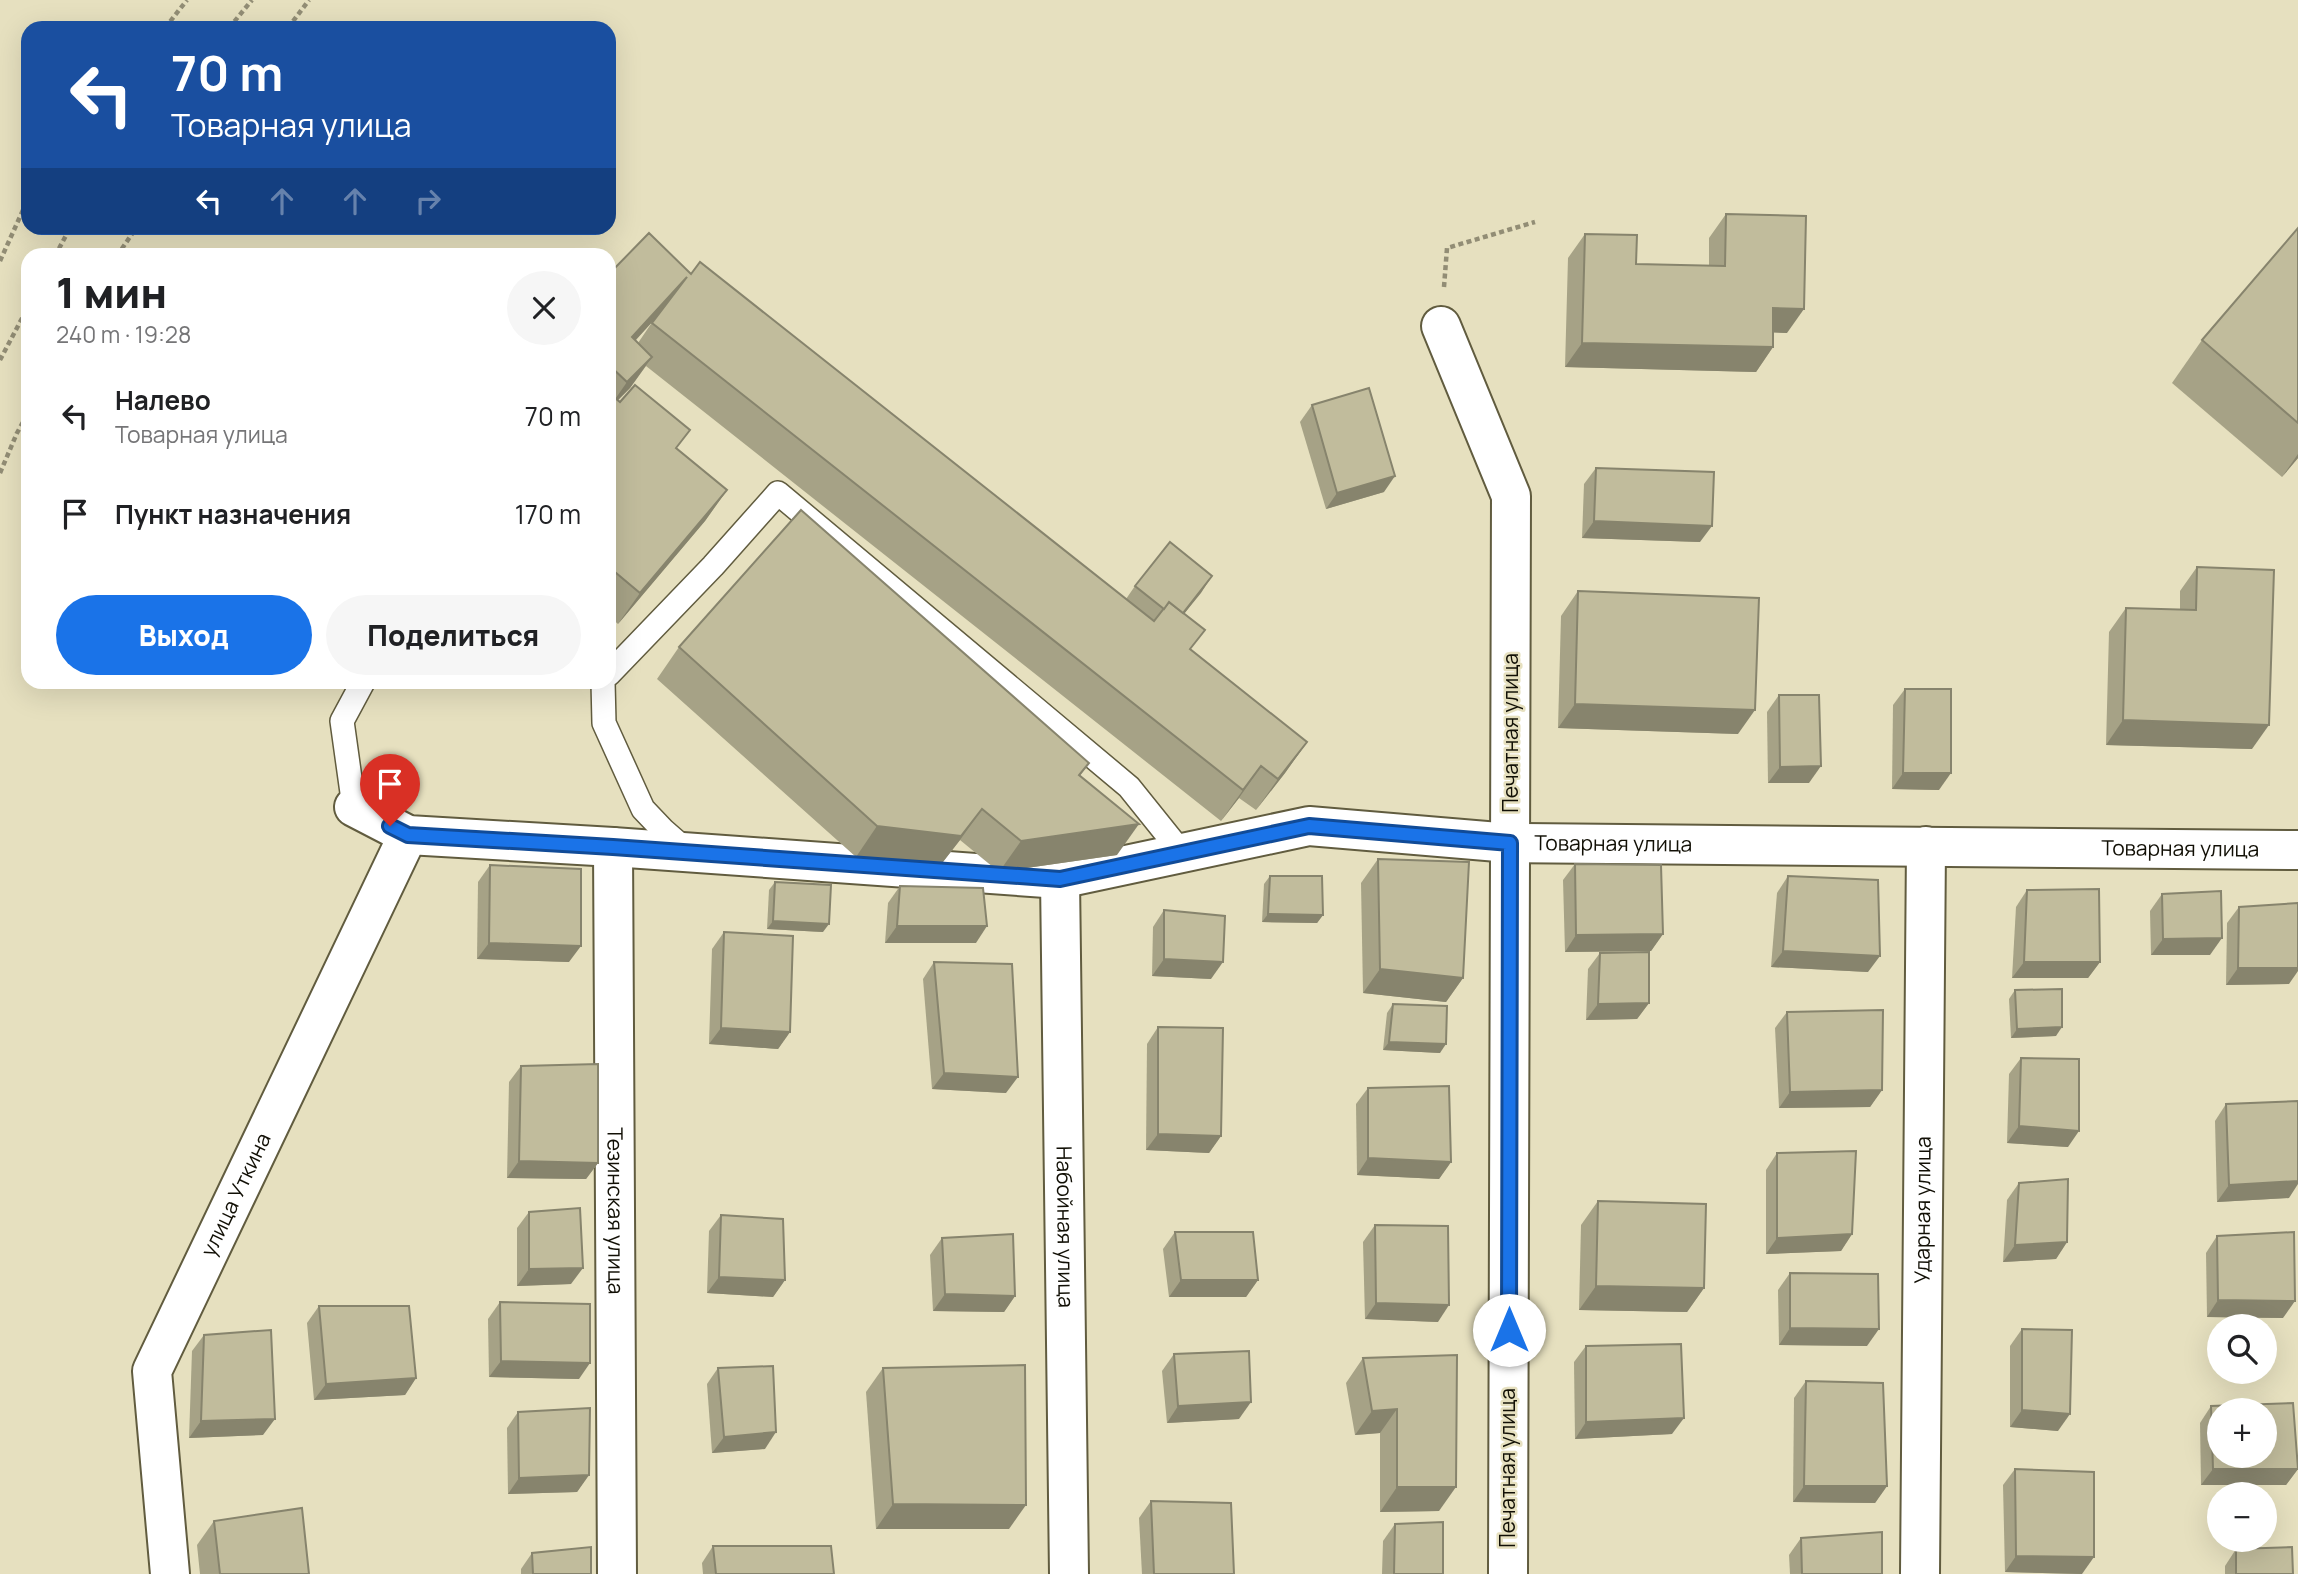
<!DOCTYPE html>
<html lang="ru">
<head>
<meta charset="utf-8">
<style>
	:root { --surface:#fff; --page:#f6f6f6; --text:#202124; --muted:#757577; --accent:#1a73e8 }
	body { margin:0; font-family:Manrope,sans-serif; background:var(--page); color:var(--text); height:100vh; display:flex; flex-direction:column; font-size:26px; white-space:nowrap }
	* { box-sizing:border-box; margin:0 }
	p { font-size:23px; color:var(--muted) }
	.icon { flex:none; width:38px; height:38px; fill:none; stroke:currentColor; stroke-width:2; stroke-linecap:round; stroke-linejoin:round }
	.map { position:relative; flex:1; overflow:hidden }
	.side { position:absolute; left:21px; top:248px; width:595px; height:441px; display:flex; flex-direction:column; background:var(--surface); border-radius:21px; box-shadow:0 7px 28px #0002 }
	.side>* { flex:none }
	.banner { position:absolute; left:21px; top:21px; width:595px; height:214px; border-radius:21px; box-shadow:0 7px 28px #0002; background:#1a4fa0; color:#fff; overflow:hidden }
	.fabs { position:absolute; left:2207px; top:1314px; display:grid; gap:14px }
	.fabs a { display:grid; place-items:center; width:70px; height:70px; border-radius:50%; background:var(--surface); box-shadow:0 7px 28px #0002; font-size:35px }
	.pin { position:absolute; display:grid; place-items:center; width:60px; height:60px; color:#fff; margin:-72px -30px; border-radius:50% 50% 50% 0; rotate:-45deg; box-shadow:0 0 7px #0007 }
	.pin .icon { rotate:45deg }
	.me { position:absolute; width:77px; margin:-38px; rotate:0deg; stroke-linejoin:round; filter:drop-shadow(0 0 5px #0008) }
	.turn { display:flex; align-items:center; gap:24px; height:147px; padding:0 35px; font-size:32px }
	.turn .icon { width:91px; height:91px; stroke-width:2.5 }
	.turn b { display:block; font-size:49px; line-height:60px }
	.lanes { display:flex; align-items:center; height:66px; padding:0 35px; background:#0003; justify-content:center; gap:35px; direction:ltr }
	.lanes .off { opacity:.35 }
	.round { display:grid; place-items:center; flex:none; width:74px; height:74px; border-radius:37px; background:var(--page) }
	.overview { display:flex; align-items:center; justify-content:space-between; height:119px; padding:0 35px }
	h1 { font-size:42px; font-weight:800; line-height:52px }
	.action { display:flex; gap:14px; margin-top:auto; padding:14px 35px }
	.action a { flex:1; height:80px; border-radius:42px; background:var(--accent); color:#fff; font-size:28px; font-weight:800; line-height:80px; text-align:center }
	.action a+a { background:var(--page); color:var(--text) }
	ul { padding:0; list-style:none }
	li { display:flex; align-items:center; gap:21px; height:98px; padding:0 35px }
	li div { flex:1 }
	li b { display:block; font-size:26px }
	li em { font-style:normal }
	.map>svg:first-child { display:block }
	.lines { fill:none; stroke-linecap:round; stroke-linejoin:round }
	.lane-casing { stroke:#615c3f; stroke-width:26 }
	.street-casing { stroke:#615c3f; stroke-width:42 }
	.path { stroke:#928d75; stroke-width:4.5; stroke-dasharray:5 3.5; stroke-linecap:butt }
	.lane { stroke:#fff; stroke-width:23 }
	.street { stroke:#fff; stroke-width:38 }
	.wall { fill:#a6a286; fill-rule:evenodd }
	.shaded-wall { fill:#87846d }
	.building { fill:#c1bc9c; stroke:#87846d; stroke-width:2; fill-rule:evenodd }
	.route-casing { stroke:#114b97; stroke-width:18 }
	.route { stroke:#1a73e8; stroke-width:12 }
	.labels { text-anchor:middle; stroke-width:5; stroke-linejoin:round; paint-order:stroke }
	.street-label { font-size:21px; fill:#110f05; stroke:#e6e0bf }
</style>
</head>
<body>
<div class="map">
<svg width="2298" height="1574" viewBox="0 0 2298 1574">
	<rect width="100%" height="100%" fill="#e6e0bf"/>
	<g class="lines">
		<g class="lane-casing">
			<g id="lane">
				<path d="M609 674 713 566 778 493 1129 787 1182 853"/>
				<path d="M603 682 604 723 643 809 663 830 687 851"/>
				<path d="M354 807 342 721 363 682"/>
			</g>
		</g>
		<g class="street-casing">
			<g id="street">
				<path d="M1441 326 1511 496 1508 1574"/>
				<path id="s1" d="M354 807 408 835 613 847 1060 879 1309 826 1510 843 2298 850"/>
				<path id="s2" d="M613 847 617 1574"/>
				<path id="s3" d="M1060 879 1069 1574"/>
				<path id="s4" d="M170 1574 152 1371 408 835"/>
				<path id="s5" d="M1920 1574 1926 846"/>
			</g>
		</g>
		<g class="path">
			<path d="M165 28 187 0"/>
			<path d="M229 28 252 0"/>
			<path d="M288 28 309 0"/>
			<path d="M55 256 70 228"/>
			<path d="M117 256 136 228"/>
			<path d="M0 261 28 199"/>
			<path d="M1444 287 1447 248 1535 222"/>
			<path d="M0 360 28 307"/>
			<path d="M0 473 17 433 28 413"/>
		</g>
		<use href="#lane" class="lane"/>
		<use href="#street" class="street"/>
	</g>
	<g class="wall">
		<path d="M1726 214 1787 333 1773 332V347L1756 372 1565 367 1568 258 1585 234 1636 264 1709 266V238Z"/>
		<path d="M2298 228V458L2282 477 2172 383 2202 340Z"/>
		<path d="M609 274H691L1126 599 1135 586 1212 576 1184 614 1191 650 1307 742 1285 773 1256 810 1239 798 1221 821 646 366 630 388 618 400 727 490 705 521 618 624 609 616ZM653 321 638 343 635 341Z"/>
		<path d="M1312 405 1384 492 1326 509 1300 422Z"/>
		<path d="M1596 468 1700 542 1582 538 1584 484Z"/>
		<path d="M2197 567 2252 749 2106 745 2109 632 2126 608 2180 610V591Z"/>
		<path d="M1578 591 1738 734 1558 728 1561 616Z"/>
		<path d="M679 647 1089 763 1080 776 1117 855 999 872 960 840 939 867 856 857 657 679Z"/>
		<path d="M1905 689 1939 790 1892 789 1893 705Z"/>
		<path d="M1779 695 1809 783H1768L1767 712Z"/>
		<path d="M1378 859 1463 978 1446 1002 1363 993 1361 883Z"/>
		<path d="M1575 864 1663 934 1651 951 1565 952 1563 880Z"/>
		<path d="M490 865 569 962 477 959 478 882Z"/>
		<path d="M1270 876 1323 915 1317 923 1262 922 1264 884Z"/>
		<path d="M1788 876 1868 972 1771 967 1777 893Z"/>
		<path d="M775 882 823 932 767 929 769 890Z"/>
		<path d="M900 886 976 943H885L888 903Z"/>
		<path d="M2027 890 2100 962 2088 978H2012L2016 907Z"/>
		<path d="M2162 894 2210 955H2151L2150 911Z"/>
		<path d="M2239 907 2289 984 2226 985 2227 923Z"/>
		<path d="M1164 910 1211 979 1152 976 1153 927Z"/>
		<path d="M724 932 790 1032 778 1049 709 1044 712 949Z"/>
		<path d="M1600 953 1649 1003 1637 1019 1586 1020 1588 969Z"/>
		<path d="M934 962 1006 1093 932 1089 923 979Z"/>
		<path d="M2015 990 2056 1036 2011 1038 2009 999Z"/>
		<path d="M1393 1004 1440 1053 1383 1050 1387 1013Z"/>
		<path d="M1787 1012 1882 1090 1870 1107 1779 1108 1775 1028Z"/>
		<path d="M1158 1027 1221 1136 1209 1153 1146 1150 1147 1044Z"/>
		<path d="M2021 1058 2068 1147 2007 1143 2009 1074Z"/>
		<path d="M521 1066 598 1163 586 1179 507 1178 509 1082Z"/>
		<path d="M1368 1088 1451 1162 1439 1179 1357 1175 1356 1104Z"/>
		<path d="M2226 1104 2289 1198 2217 1202 2215 1121Z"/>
		<path d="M1777 1153 1852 1234 1841 1251 1766 1254V1170Z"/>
		<path d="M2019 1183 2067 1242 2056 1259 2003 1262 2007 1200Z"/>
		<path d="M1598 1201 1704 1288 1687 1312 1579 1310 1581 1225Z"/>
		<path d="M529 1212 571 1284 517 1286V1228Z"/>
		<path d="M721 1215 785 1280 773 1297 707 1293 709 1231Z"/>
		<path d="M1375 1225 1438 1322 1365 1319 1363 1242Z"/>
		<path d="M1175 1232 1258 1280 1246 1297H1169L1163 1249Z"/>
		<path d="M2217 1236 2283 1318 2207 1317 2206 1253Z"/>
		<path d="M942 1238 1015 1296 1004 1312 933 1311 930 1255Z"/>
		<path d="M1790 1273 1867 1346 1779 1345 1778 1290Z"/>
		<path d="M500 1302 579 1379 489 1377 488 1319Z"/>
		<path d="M319 1306 416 1378 405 1395 314 1400 307 1323Z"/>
		<path d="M2022 1329 2058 1431 2010 1427V1346Z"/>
		<path d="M204 1335 263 1435 189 1438 192 1351Z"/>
		<path d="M1586 1346 1672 1434 1575 1439 1574 1362Z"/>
		<path d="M1174 1354 1239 1419 1167 1423 1162 1371Z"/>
		<path d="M1457 1355 1439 1511 1380 1512V1433L1355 1435 1346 1383 1363 1358Z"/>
		<path d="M718 1368 765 1449 712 1453 707 1384Z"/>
		<path d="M883 1368 1009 1529H876L866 1392Z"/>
		<path d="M1806 1381 1887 1486 1875 1503 1793 1502 1794 1398Z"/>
		<path d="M2211 1406 2298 1469 2286 1485H2201L2200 1423Z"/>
		<path d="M518 1412 589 1475 577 1492 508 1494 507 1428Z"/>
		<path d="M2015 1469 2082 1574 2005 1572 2003 1485Z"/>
		<path d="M1151 1501 1234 1574H1142L1139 1518Z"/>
		<path d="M214 1521 309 1574H200L197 1545Z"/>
		<path d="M1395 1524 1443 1574H1382L1383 1541Z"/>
		<path d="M1801 1538 1882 1574H1790L1789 1555Z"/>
		<path d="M713 1546 834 1574H703L702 1563Z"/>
		<path d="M2236 1549 2293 1574H2225V1566Z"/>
		<path d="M532 1553 591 1574H521V1569Z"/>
	</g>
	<g class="shaded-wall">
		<path d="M687 277 665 308 610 368 632 337Z"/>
		<path d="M1773 308 1804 309 1787 333 1756 332Z"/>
		<path d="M1582 343 1773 347 1756 372 1565 367Z"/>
		<path d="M652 357 630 388 609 409V408L627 382Z"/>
		<path d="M2298 454V458L2282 477Z"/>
		<path d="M1395 476 1384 492 1326 509 1337 493Z"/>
		<path d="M727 490 705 521 618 624 640 593Z"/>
		<path d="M1594 521 1712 526 1700 542 1582 538Z"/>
		<path d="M1212 576 1201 593 1166 636 1177 620Z"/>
		<path d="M1575 704 1755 710 1738 734 1558 728Z"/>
		<path d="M2123 720 2269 725 2252 749 2106 745Z"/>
		<path d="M1307 742 1285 773 1256 810 1278 779Z"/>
		<path d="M1261 766 1239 798 1221 821 1243 790Z"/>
		<path d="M1821 766 1809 783H1768L1780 767Z"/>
		<path d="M1903 773H1951L1939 790 1892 789Z"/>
		<path d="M982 809 960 840 939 867 856 857 877 826Z"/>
		<path d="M1139 824 1117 855 999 872 1021 841Z"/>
		<path d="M1268 914 1323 915 1317 923 1262 922Z"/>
		<path d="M773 921 829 924 823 932 767 929Z"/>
		<path d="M897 926H987L976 943H885Z"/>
		<path d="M1663 934 1651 951 1565 952 1576 935Z"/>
		<path d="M2222 938 2210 955H2151L2163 939Z"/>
		<path d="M489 943 581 946 569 962 477 959Z"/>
		<path d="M1783 951 1880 956 1868 972 1771 967Z"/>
		<path d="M1164 959 1223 962 1211 979 1152 976Z"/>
		<path d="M2024 962H2100L2088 978H2012Z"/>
		<path d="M2238 968H2298V971L2289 984 2226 985Z"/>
		<path d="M1380 969 1463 978 1446 1002 1363 993Z"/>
		<path d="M1649 1003 1637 1019 1586 1020 1598 1004Z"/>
		<path d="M2062 1027 2056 1036 2011 1038 2017 1029Z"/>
		<path d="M721 1028 790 1032 778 1049 709 1044Z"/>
		<path d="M1389 1042 1446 1044 1440 1053 1383 1050Z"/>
		<path d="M944 1073 1018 1077 1006 1093 932 1089Z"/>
		<path d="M1882 1090 1870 1107 1779 1108 1790 1092Z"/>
		<path d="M2019 1126 2079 1131 2068 1147 2007 1143Z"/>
		<path d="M1158 1134 1221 1136 1209 1153 1146 1150Z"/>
		<path d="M1368 1158 1451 1162 1439 1179 1357 1175Z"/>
		<path d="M519 1161 598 1163 586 1179 507 1178Z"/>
		<path d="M2298 1181V1184L2289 1198 2217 1202 2229 1185Z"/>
		<path d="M1852 1234 1841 1251 1766 1254 1777 1238Z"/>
		<path d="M2067 1242 2056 1259 2003 1262 2015 1245Z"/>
		<path d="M583 1268 571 1284 517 1286 529 1269Z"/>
		<path d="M719 1277 785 1280 773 1297 707 1293Z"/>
		<path d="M1181 1280H1258L1246 1297H1169Z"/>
		<path d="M1596 1286 1704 1288 1687 1312 1579 1310Z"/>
		<path d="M945 1294 1015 1296 1004 1312 933 1311Z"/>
		<path d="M2218 1300 2295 1301 2283 1318 2207 1317Z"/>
		<path d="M1376 1303 1449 1305 1438 1322 1365 1319Z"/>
		<path d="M1790 1328 1879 1329 1867 1346 1779 1345Z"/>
		<path d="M501 1361 590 1363 579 1379 489 1377Z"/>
		<path d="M416 1378 405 1395 314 1400 326 1384Z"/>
		<path d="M1251 1402 1239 1419 1167 1423 1178 1406Z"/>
		<path d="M1397 1409 1380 1433 1355 1435 1372 1411Z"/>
		<path d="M2022 1410 2070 1414 2058 1431 2010 1427Z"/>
		<path d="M1684 1418 1672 1434 1575 1439 1586 1422Z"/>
		<path d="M275 1419 263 1435 189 1438 201 1421Z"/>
		<path d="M776 1432 765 1449 712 1453 724 1437Z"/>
		<path d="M2213 1469H2298L2286 1485H2201Z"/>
		<path d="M589 1475 577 1492 508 1494 519 1478Z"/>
		<path d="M1804 1486H1887L1875 1503 1793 1502Z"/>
		<path d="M1397 1487H1456L1439 1511 1380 1512Z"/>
		<path d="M893 1504 1026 1505 1009 1529H876Z"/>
		<path d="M2016 1556 2094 1557 2082 1574 2005 1572Z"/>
	</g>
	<g class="building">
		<path d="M1726 214 1806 216 1804 309 1773 308V347L1582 343 1585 234 1637 235 1636 264 1725 266Z"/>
		<path d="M2298 228V423L2202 340Z"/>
		<path d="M649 233 691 274 700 262 1154 621 1169 602 1205 630 1190 649 1307 742 1278 779 1261 766 1243 790 652 323 687 277 632 337 652 357 627 382 609 365V274Z"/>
		<path d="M635 385 690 430 676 448 727 490 640 593 609 567V393L620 402Z"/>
		<path d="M1369 388 1395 476 1337 493 1312 405Z"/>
		<path d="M1596 468 1714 472 1712 526 1594 521Z"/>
		<path d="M801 510 1089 763 1079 775 1139 824 1021 841 982 809 961 836 877 826 679 647Z"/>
		<path d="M1170 542 1212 576 1183 613 1169 602 1164 609 1135 586Z"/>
		<path d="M2197 567 2274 570 2269 725 2123 720 2126 608 2196 610Z"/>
		<path d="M1578 591 1759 598 1755 710 1575 704Z"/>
		<path d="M1905 689H1951V773H1903Z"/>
		<path d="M1779 695H1819L1821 766 1780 767Z"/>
		<path d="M1378 859 1469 862 1463 978 1380 969Z"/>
		<path d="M1575 864 1661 865 1663 934 1576 935Z"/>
		<path d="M490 865 581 869V946L489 943Z"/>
		<path d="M1270 876H1322L1323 915 1268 914Z"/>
		<path d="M1788 876 1878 880 1880 956 1783 951Z"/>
		<path d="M775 882 831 885 829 924 773 921Z"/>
		<path d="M900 886 983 888 987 926H897Z"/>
		<path d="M2099 889 2100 962H2024L2027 890Z"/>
		<path d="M2221 891 2222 938 2163 939 2162 894Z"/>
		<path d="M2298 903V968H2238L2239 907Z"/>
		<path d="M1164 910 1225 916 1223 962 1164 959Z"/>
		<path d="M724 932 793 936 790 1032 721 1028Z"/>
		<path d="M1649 952V1003L1598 1004 1600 953Z"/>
		<path d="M934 962 1012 964 1018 1077 944 1073Z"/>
		<path d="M2062 989V1027L2017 1029 2015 990Z"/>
		<path d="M1393 1004 1447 1006 1446 1044 1389 1042Z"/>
		<path d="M1883 1010 1882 1090 1790 1092 1787 1012Z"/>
		<path d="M1158 1027 1223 1028 1221 1136 1158 1134Z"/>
		<path d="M2021 1058 2079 1059V1131L2019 1126Z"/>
		<path d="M598 1064V1163L519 1161 521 1066Z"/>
		<path d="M1449 1086 1451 1162 1368 1158V1088Z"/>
		<path d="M2298 1101V1181L2229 1185 2226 1104Z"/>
		<path d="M1856 1151 1852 1234 1777 1238V1153Z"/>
		<path d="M2068 1179 2067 1242 2015 1245 2019 1183Z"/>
		<path d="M1598 1201 1706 1204 1704 1288 1596 1286Z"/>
		<path d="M580 1208 583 1268 529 1269V1212Z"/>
		<path d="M721 1215 783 1219 785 1280 719 1277Z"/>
		<path d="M1375 1225 1448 1226 1449 1305 1376 1303Z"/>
		<path d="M1175 1232H1253L1258 1280H1181Z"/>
		<path d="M2294 1232 2295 1301 2218 1300 2217 1236Z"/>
		<path d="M1013 1234 1015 1296 945 1294 942 1238Z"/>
		<path d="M1790 1273 1878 1274 1879 1329 1790 1328Z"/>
		<path d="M500 1302 590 1304V1363L501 1361Z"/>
		<path d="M319 1306H409L416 1378 326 1384Z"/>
		<path d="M2022 1329 2072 1330 2070 1414 2022 1410Z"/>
		<path d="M271 1330 275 1419 201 1421 204 1335Z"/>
		<path d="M1681 1344 1684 1418 1586 1422V1346Z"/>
		<path d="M1249 1351 1251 1402 1178 1406 1174 1354Z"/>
		<path d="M1457 1355 1456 1487H1397V1409L1372 1411 1363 1358Z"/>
		<path d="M1025 1365 1026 1505 893 1504 883 1368Z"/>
		<path d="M773 1366 776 1432 724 1437 718 1368Z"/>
		<path d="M1806 1381 1883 1383 1887 1486H1804Z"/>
		<path d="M2293 1403 2298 1469H2213L2211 1406ZM2219 1410H2264V1456H2219Z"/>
		<path d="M590 1408 589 1475 519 1478 518 1412Z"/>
		<path d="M2015 1469 2094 1472V1557L2016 1556Z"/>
		<path d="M1151 1501 1231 1503 1234 1574H1154Z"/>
		<path d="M302 1508 309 1574H220L214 1521Z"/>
		<path d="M1443 1522V1574H1394L1395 1524Z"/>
		<path d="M1882 1532V1574H1802L1801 1538Z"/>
		<path d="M713 1546H831L834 1574H716Z"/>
		<path d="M591 1547V1574H533L532 1553Z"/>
		<path d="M2292 1547 2293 1574H2236V1549Z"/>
	</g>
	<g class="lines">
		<g class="route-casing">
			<path id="route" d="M390 826 408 835 613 847 1060 879 1309 826 1510 843 1509 1330"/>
		</g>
		<use href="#route" class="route"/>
	</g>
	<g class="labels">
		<g class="street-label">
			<text transform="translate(1511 733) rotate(-90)" y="7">Печатная улица</text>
			<text dy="7" stroke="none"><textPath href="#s1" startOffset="1274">Товарная улица</textPath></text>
			<text dy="7" stroke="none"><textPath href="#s1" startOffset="1841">Товарная улица</textPath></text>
			<text dy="7" stroke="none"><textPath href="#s4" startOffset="399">улица Уткина</textPath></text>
			<text dy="7" stroke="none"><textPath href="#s2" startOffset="364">Тезинская улица</textPath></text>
			<text dy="7" stroke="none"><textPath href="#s5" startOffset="364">Ударная улица</textPath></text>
			<text dy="7" stroke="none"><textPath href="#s3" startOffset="348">Набойная улица</textPath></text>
			<text transform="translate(1508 1468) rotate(-90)" y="7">Печатная улица</text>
		</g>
	</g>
</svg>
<div class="fabs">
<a><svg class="icon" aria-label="search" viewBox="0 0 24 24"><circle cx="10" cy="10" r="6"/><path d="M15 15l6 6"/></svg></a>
<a>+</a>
<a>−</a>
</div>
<div class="pin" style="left:390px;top:826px;background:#d93025"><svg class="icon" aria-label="arrive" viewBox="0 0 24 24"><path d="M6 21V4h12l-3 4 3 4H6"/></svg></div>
<svg class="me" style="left:1509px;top:1330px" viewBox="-20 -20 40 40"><circle r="19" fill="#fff"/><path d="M0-13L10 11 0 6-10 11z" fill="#1a73e8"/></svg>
<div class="banner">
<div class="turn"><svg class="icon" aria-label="left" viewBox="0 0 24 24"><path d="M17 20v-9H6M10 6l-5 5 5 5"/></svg><div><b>70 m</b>Товарная улица</div></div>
<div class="lanes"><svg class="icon" aria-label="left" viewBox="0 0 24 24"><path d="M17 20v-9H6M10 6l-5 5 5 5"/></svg><svg class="icon off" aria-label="ahead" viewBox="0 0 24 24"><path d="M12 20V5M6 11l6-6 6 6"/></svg><svg class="icon off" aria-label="ahead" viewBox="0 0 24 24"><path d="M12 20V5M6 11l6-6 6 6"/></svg><svg class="icon off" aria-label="right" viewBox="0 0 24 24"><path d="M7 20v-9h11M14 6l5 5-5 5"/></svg></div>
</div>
<section class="side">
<div class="overview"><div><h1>1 мин</h1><p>240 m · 19:28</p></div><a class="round"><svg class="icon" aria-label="close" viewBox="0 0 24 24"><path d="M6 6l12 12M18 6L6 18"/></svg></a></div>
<ul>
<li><svg class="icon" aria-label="left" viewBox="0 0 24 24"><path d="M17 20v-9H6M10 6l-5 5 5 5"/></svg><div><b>Налево</b><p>Товарная улица</p></div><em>70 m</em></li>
<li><svg class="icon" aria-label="arrive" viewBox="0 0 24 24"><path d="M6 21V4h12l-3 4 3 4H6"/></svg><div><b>Пункт назначения</b></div><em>170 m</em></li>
</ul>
<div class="action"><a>Выход</a><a>Поделиться</a></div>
</section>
</div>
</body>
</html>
